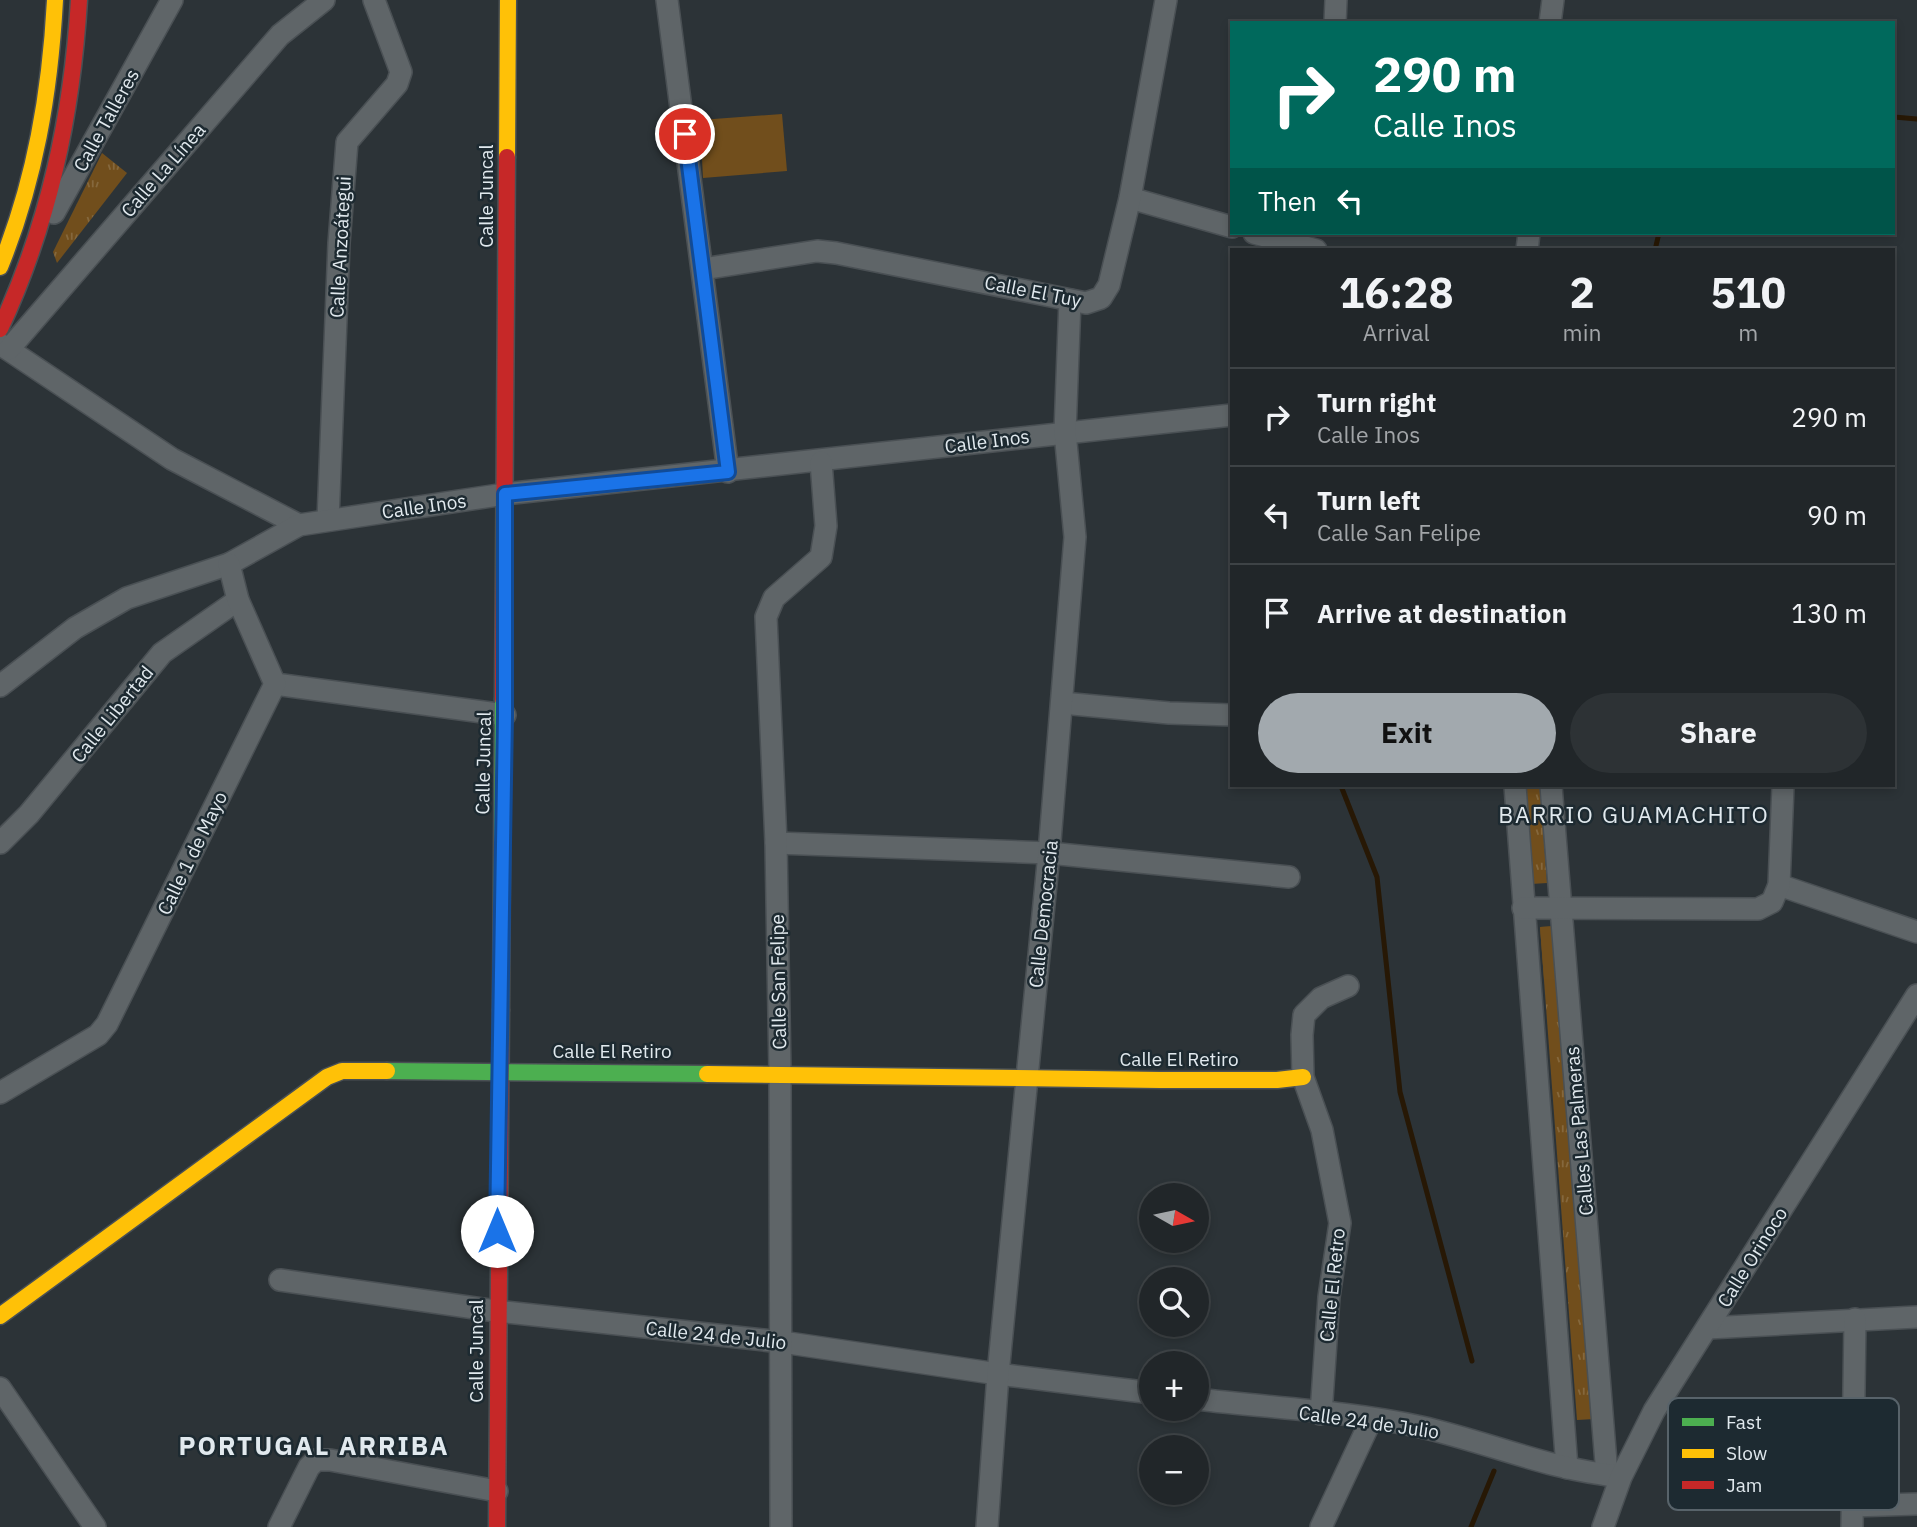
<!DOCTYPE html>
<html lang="en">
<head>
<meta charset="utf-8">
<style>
	:root { --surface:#212629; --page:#2d3235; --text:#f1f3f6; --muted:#a2a5a8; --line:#3e4346; --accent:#a2a9ae }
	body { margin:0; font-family:"IBM Plex Sans",sans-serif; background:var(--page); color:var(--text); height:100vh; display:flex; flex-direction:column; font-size:26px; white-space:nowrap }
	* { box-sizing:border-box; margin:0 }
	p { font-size:23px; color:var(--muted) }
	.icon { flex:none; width:38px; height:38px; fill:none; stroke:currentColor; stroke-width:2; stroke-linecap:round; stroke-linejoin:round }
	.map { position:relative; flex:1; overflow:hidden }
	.drawer { position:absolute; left:1230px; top:248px; width:665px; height:539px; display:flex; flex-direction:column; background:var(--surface); border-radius:0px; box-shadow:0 4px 10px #0003,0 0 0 2px var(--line) }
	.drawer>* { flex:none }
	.guide { position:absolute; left:1230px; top:21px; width:665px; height:214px; border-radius:0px; box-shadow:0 4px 10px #0003,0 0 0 2px var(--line); background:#00695c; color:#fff; overflow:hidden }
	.needle { width:46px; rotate:99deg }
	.controls { position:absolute; left:1139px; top:1183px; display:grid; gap:14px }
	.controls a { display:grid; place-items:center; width:70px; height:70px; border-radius:50%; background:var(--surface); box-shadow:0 4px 10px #0003,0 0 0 2px var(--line); font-size:35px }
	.pin { position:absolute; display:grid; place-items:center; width:60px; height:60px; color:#fff; margin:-30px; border:4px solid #fff; border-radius:50%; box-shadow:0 2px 7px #0007 }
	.me { position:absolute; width:77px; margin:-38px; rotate:0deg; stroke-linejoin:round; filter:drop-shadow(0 0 5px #0008) }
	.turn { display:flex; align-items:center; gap:24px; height:147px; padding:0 28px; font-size:32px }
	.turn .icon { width:91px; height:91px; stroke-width:2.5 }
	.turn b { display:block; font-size:49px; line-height:60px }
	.then { display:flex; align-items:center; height:66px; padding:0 28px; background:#0003; gap:14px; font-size:26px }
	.eta { display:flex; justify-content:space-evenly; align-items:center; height:119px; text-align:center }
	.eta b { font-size:42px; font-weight:700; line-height:49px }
	.action { display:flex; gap:14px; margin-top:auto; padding:14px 28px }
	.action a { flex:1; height:80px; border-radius:42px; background:var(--accent); color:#111; font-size:28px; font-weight:700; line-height:80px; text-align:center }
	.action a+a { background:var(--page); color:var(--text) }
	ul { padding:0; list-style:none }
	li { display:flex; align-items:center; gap:21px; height:98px; padding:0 28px; border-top:2px solid var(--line) }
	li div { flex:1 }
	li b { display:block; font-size:26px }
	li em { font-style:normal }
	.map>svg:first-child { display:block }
	.grass { fill:url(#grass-tufts) }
	.garden { fill:#714e1c }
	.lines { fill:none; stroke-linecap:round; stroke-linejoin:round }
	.stream { stroke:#271805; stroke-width:5 }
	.street-casing { stroke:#4a5054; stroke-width:24 }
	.fast-casing { stroke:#4a5054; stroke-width:19 }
	.slow-casing { stroke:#4a5054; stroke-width:19 }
	.jam-casing { stroke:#4a5054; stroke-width:19 }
	.street { stroke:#5f6568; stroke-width:21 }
	.fast { stroke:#4caf50; stroke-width:16 }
	.slow { stroke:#ffc107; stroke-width:16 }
	.jam { stroke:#c62828; stroke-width:16 }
	.route-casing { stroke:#114b97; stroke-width:18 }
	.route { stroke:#1a73e8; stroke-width:12 }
	.labels { text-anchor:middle; stroke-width:5; stroke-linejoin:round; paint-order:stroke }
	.street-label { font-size:19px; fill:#e1e9ee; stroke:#1d2a31 }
	.quarter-label { font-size:23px; letter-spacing:2px; fill:#e1e9ee; stroke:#1d2a31 }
	.district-label { font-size:26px; font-weight:bold; letter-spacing:2px; fill:#e1e9ee; stroke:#1d2a31 }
	.key { fill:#1d2a31; stroke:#58636a; stroke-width:2 }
	.key-label { font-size:19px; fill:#e1e9ee }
</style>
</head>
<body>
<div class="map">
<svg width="1917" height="1527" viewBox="0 0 1917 1527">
	<defs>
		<pattern id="grass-tufts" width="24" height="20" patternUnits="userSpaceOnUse" patternTransform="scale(1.75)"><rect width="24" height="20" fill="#714e1c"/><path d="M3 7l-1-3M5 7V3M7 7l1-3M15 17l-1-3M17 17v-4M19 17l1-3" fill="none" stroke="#85683d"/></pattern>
	</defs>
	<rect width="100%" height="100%" fill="#2c3337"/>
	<g class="grass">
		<path d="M102 153 127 173 57 263 53 252Z"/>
		<path d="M1523 786H1540L1547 883 1531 884Z"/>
		<path d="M1557 926 1594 1419 1577 1420 1540 927Z"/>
	</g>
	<g class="garden">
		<path d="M782 114 787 171 703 178 700 120Z"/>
		<path d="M1557 926 1555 980 1544 979 1540 927Z"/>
	</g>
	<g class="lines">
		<g class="stream">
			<path d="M1894 117 1917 119"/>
			<path d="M1655 250 1659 233"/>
			<path d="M1341 786 1377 877 1400 1092 1472 1361"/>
			<path d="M1471 1527 1494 1471"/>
		</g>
		<g class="street-casing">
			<g id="street">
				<path d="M667 0 728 472"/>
				<path d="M1335 23 1336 0"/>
				<path d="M1550 23 1553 0"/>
				<path d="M1130 198 1232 227"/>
				<path d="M54 213 172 0"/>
				<path d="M1254 233 1316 250"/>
				<path d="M1527 250 1529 233"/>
				<path d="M703 269 817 251 836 253 1086 303 1101 298 1109 285 1130 198 1166 0"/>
				<path d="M0 344 172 459 299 525"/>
				<path d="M9 349 280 35 324 0"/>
				<path d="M328 520 339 243 347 142 397 84 401 72 374 0"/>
				<path d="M275 684 505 715"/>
				<path d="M0 686 75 628 127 598 229 564 299 525 505 494 1232 415"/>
				<path d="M1062 703 1169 713 1232 715"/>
				<path d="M1515 786 1567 1468"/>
				<path d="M1551 786 1607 1475"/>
				<path d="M0 843 29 814 162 653 238 600"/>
				<path d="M776 843 1049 853 1289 877"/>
				<path d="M1779 885 1917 932"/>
				<path d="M1523 908 1758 909 1772 902 1779 885 1783 786"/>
				<path d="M0 1093 98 1035 107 1024 275 684 238 600 229 564"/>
				<path d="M280 1280 496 1311 782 1342 998 1374 1152 1393"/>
				<path d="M1708 1328 1917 1317"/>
				<path d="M0 1388 95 1527"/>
				<path d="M1197 1399C1271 1408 1348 1411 1421 1427 1488 1442 1550 1470 1619 1476"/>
				<path d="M1321 1414 1329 1297 1340 1223 1322 1130 1303 1077 1302 1035 1304 1015 1321 998 1348 986"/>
				<path d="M1852 1506 1917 1504"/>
				<path d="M279 1527 309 1467 316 1460H330L497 1491"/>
				<path d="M781 1527 780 1073 776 843 766 617 774 598 821 557 826 526 821 462"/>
				<path d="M987 1527 998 1374 1049 853 1075 537 1065 432 1070 300"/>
				<path d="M1321 1527 1371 1420"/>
				<path d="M1603 1527 1621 1477 1654 1411 1917 995"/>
				<path d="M1852 1527 1855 1319"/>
			</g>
		</g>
		<g class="fast-casing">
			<g id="fast">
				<path d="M501 1010 503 699"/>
				<path d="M387 1071 707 1074"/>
			</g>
		</g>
		<g class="slow-casing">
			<g id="slow">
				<path d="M507 157 508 0"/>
				<path d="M0 267C35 181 50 93 55 0"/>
				<path d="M707 1074 1160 1080H1277L1303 1077"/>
				<path d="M0 1316 327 1077 342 1071H387"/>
			</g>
		</g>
		<g class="jam-casing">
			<g id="jam">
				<path d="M0 329C49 223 72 116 79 0"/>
				<path d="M503 699 507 157"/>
				<path d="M497 1527 501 1010"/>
			</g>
		</g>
		<use href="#street" class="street"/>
		<use href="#fast" class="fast"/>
		<use href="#slow" class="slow"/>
		<use href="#jam" class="jam"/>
	</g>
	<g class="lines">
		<g class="route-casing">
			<path id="route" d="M497 1231 505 715V494L728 472 685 134"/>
		</g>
		<use href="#route" class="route"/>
	</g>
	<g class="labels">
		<g class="street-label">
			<text transform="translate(106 120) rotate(-61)" y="7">Calle Talleres</text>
			<text transform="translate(163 170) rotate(-49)" y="7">Calle La Línea</text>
			<text transform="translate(486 196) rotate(-90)" y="7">Calle Juncal</text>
			<text transform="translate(340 247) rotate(-87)" y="7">Calle Anzoátegui</text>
			<text transform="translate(1033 291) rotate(11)" y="7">Calle El Tuy</text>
			<text transform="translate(987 441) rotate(-7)" y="7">Calle Inos</text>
			<text transform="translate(424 506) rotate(-8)" y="7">Calle Inos</text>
			<text transform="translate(112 714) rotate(-51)" y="7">Calle Libertad</text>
			<text transform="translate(483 763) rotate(-89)" y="7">Calle Juncal</text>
			<text transform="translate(192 853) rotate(-64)" y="7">Calle 1 de Mayo</text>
			<text transform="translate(1043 914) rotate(-84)" y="7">Calle Democracia</text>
			<text transform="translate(778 982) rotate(-91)" y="7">Calle San Felipe</text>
			<text x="612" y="1058">Calle El Retiro</text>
			<text x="1179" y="1066">Calle El Retiro</text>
			<text transform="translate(1579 1131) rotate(-95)" y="7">Calles Las Palmeras</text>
			<text transform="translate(1752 1257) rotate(-58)" y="7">Calle Orinoco</text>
			<text transform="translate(1332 1285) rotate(-84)" y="7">Calle El Retro</text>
			<text transform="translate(716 1335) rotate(6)" y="7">Calle 24 de Julio</text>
			<text transform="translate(476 1351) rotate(-90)" y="7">Calle Juncal</text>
			<text transform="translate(1369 1422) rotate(8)" y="7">Calle 24 de Julio</text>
		</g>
		<g class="quarter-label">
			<text x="1634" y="823">BARRIO GUAMACHITO</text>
		</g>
		<g class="district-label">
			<text x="314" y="1455">PORTUGAL ARRIBA</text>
		</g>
	</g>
	<rect x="1668" y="1398" width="231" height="112" rx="10" class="key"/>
	<rect x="1682" y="1418" width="32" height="8" fill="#4caf50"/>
	<rect x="1682" y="1449" width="32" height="9" fill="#ffc107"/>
	<rect x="1682" y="1481" width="32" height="8" fill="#c62828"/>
	<g class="key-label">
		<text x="1726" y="1429">Fast</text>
		<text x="1726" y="1460">Slow</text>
		<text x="1726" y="1492">Jam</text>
	</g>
</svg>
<div class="controls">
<a><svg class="needle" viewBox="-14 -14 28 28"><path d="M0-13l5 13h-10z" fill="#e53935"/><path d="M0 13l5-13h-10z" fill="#a2a5a8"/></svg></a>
<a><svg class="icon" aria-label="search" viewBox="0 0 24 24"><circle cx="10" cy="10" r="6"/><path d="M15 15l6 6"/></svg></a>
<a>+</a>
<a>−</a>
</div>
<div class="pin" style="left:685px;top:134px;background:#d93025"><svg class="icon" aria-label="arrive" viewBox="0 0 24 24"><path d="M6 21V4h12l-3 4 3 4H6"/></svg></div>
<svg class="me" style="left:497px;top:1231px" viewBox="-20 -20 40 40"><circle r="19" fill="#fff"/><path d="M0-13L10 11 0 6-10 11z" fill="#1a73e8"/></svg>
<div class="guide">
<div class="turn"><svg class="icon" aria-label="right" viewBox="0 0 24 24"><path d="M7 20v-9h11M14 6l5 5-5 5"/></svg><div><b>290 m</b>Calle Inos</div></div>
<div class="then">Then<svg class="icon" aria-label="left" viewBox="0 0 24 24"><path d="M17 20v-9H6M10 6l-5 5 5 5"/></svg></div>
</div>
<section class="drawer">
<div class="eta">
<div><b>16:28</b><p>Arrival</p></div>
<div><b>2</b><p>min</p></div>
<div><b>510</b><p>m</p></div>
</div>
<ul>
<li><svg class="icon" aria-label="right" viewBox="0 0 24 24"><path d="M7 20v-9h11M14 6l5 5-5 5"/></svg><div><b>Turn right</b><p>Calle Inos</p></div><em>290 m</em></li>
<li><svg class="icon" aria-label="left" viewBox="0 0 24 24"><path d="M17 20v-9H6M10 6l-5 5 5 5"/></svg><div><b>Turn left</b><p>Calle San Felipe</p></div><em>90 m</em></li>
<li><svg class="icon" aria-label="arrive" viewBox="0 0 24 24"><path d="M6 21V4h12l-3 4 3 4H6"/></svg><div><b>Arrive at destination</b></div><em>130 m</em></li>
</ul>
<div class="action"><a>Exit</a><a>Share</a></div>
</section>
</div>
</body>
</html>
